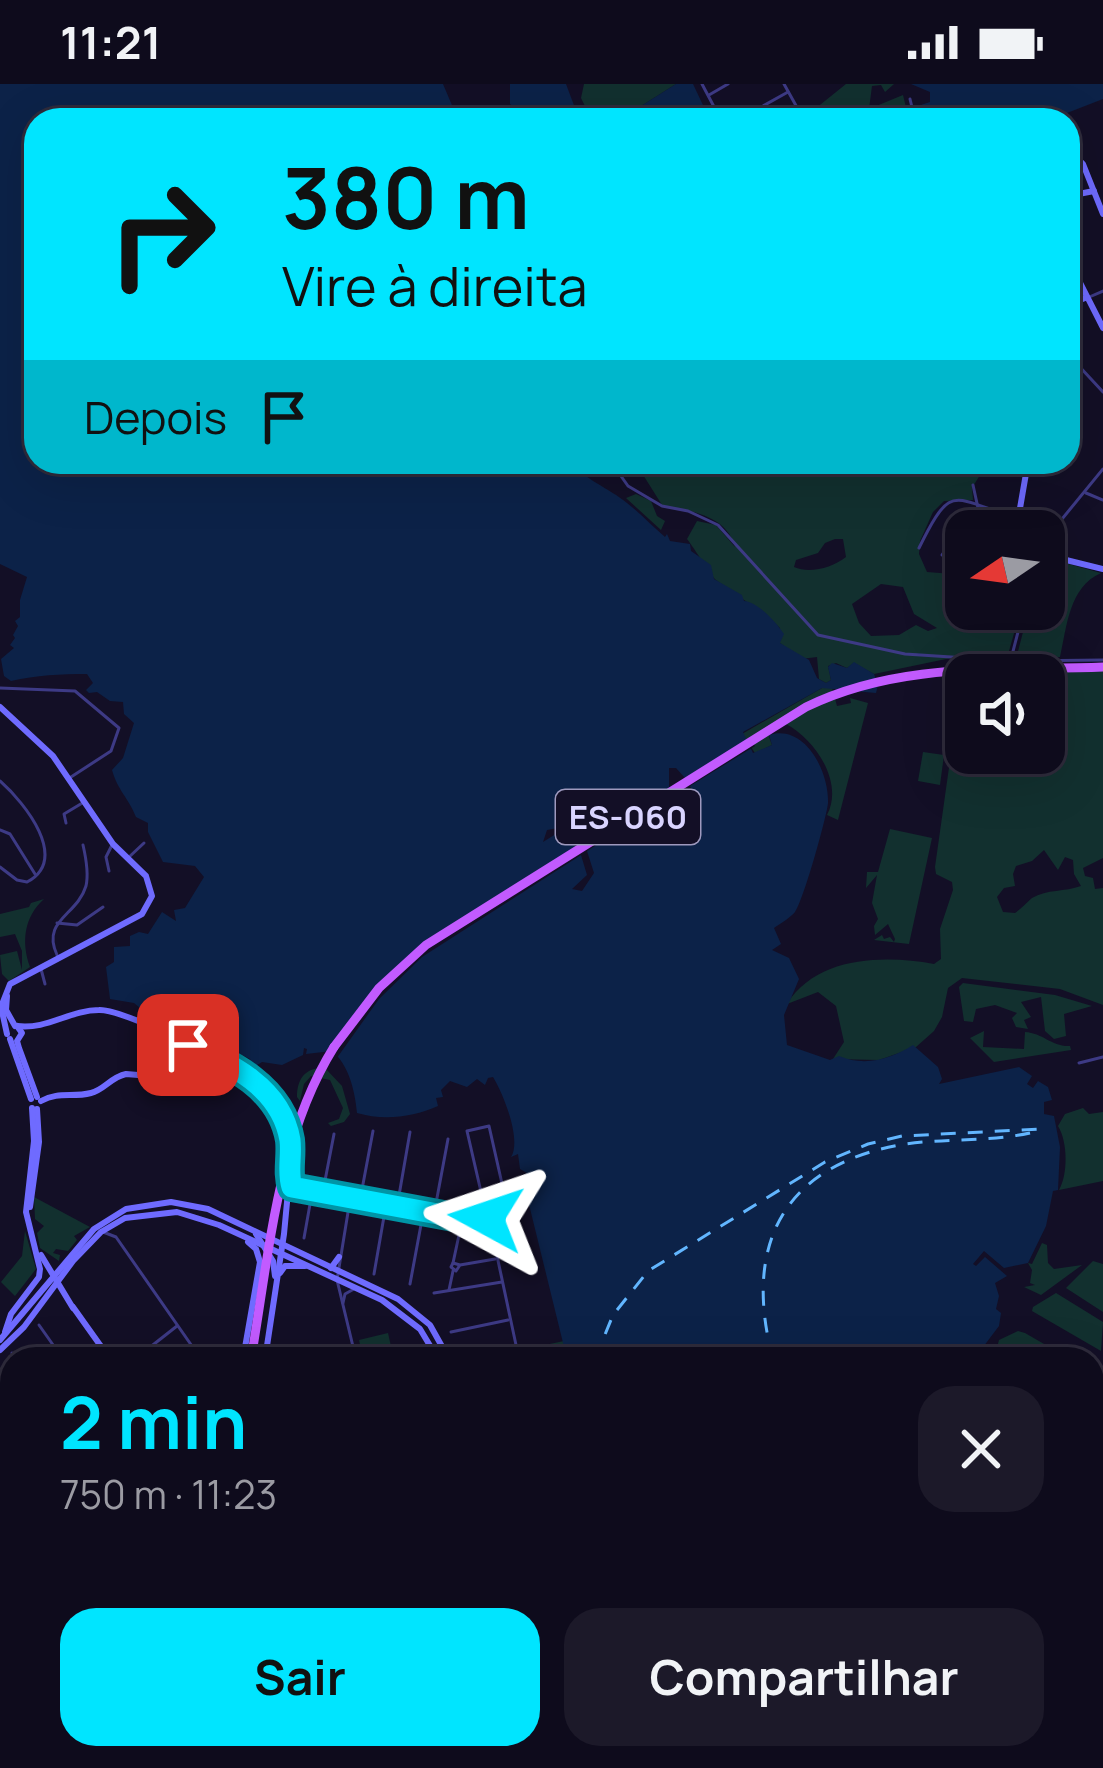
<!DOCTYPE html>
<html lang="pt">
<head>
<meta charset="utf-8">
<style>
	:root { --surface:#0e0b1c; --page:#1c1929; --text:#f1f3f6; --muted:#9b9ba3; --line:#2e2b3b; --accent:#00e5ff }
	body { margin:0; font-family:Manrope,sans-serif; background:var(--page); color:var(--text); height:100vh; display:flex; flex-direction:column; font-size:45px; white-space:nowrap }
	* { box-sizing:border-box; margin:0 }
	p { font-size:39px; color:var(--muted) }
	.icon { flex:none; width:66px; height:66px; fill:none; stroke:currentColor; stroke-width:2; stroke-linecap:round; stroke-linejoin:round }
	.map { position:relative; flex:1; overflow:hidden }
	.side { position:absolute; left:0px; top:1263px; width:1104px; height:423px; display:flex; flex-direction:column; background:var(--surface); border-radius:36px 36px 0 0; box-shadow:0 12px 48px #0002,0 0 0 3px var(--line) }
	.side>* { flex:none }
	.guide { position:absolute; left:24px; top:24px; width:1056px; height:366px; border-radius:36px; box-shadow:0 12px 48px #0002,0 0 0 3px var(--line); background:#00e5ff; color:#111; overflow:hidden }
	.needle { width:78px; rotate:257deg }
	.controls { position:absolute; left:945px; top:426px; display:grid; gap:24px }
	.controls a { display:grid; place-items:center; width:120px; height:120px; border-radius:24px; background:var(--surface); box-shadow:0 12px 48px #0002,0 0 0 3px var(--line); font-size:60px }
	.pin { position:absolute; display:grid; place-items:center; width:102px; height:102px; color:#fff; margin:-51px; border-radius:24px; box-shadow:0 6px 18px #0006 }
	.me { position:absolute; width:132px; margin:-66px; rotate:275deg; stroke-linejoin:round; filter:drop-shadow(0 0 9px #0008) }
	.turn { display:flex; align-items:center; gap:42px; height:252px; padding:0 60px; font-size:54px }
	.turn .icon { width:156px; height:156px; stroke-width:2.5 }
	.turn b { display:block; font-size:84px; line-height:102px }
	.then { display:flex; align-items:center; height:114px; padding:0 60px; background:#0003; gap:24px; font-size:45px }
	.round { display:grid; place-items:center; flex:none; width:126px; height:126px; border-radius:36px; background:var(--page) }
	.headline { display:flex; align-items:center; justify-content:space-between; height:204px; padding:0 60px }
	h1 { font-size:72px; font-weight:700; line-height:90px; color:var(--accent) }
	.cta { display:flex; gap:24px; margin-top:auto; padding:24px 60px }
	.cta a { flex:1; height:138px; border-radius:36px; background:var(--accent); color:#111; font-size:48px; font-weight:700; line-height:138px; text-align:center }
	.cta a+a { background:var(--page); color:var(--text) }
	.status { display:flex; justify-content:space-between; align-items:center; height:84px; padding:0 60px; background:var(--surface); direction:ltr }
	.status svg { height:33px; fill:currentColor }
	.map>svg:first-child { display:block }
	.green { fill:#12302f; fill-rule:evenodd }
	.water { fill:#0c2248 }
	.pier { fill:#130f26 }
	.lines { fill:none; stroke-linecap:round; stroke-linejoin:round }
	.ferry { stroke:#62b6ff; stroke-width:3; stroke-dasharray:15 12; stroke-linecap:butt }
	.street { stroke:#3d3a85; stroke-width:3 }
	.secondary { stroke:#6f6bff; stroke-width:6 }
	.primary { stroke:#c25bff; stroke-width:9 }
	.primary-bridge { stroke:#c25bff; stroke-width:9 }
	.route-casing { stroke:#0095a6; stroke-width:30 }
	.route { stroke:#00e5ff; stroke-width:21 }
	.labels { text-anchor:middle; stroke-width:9; stroke-linejoin:round; paint-order:stroke }
	.shield { fill:#130f26; stroke:#9e99be; stroke-width:3 }
	.shield-label { font-size:33px; font-weight:bold; fill:#d9d4ff }
</style>
</head>
<body>
<div class="status"><b>11:21</b><svg viewBox="0 0 49 12"><path d="M0 12V9h3v3zM5 12V6h3v6zM10 12V3h3v9zM15 12V0h3v12zM26 1h20v11H26zM47 4h2v5h-2z"/></svg></div>
<div class="map">
<svg width="1103" height="1684" viewBox="0 0 1103 1684">
	<rect width="100%" height="100%" fill="#130f26"/>
	<g class="green">
		<path d="M584 0H676L619 36H602L593 25 586 24 581 14Z"/>
		<path d="M846 0H894L885 8 881 1 872 2 869 25 903 11 909 36H852L858 31 855 26 847 36H809L810 29Z"/>
		<path d="M635 378H1002L1000 391H980L972 404 973 416 944 417 933 428 920 457 919 470 927 488 966 491V525H1006L1019 532 1007 574 970 570 874 590 854 579 847 584 836 579 828 582 831 596 826 599 819 595 817 573 801 575 780 559V544C759 524 738 513 716 496 711 492 695 465 687 455L697 437 716 441 735 463C727 431 690 427 662 421ZM835 455H843L846 473C832 484 809 490 794 483L796 476 818 469 825 459ZM881 500 903 503 914 530 937 544 928 547 916 541 899 551 871 552 859 539 852 520Z"/>
		<path d="M636 410 651 417 657 432 665 437 661 446 626 414Z"/>
		<path d="M1054 476 1101 489C1069 503 1067 542 1060 573L1016 575 1029 525H1044V484Z"/>
		<path d="M1103 585V774L1083 784 1085 792 1093 794 1095 805 1103 804V921L1060 905 962 894 948 904 942 933 934 947 916 963 879 976 833 975 844 958 836 922 818 908 787 920C817 872 884 871 934 880L941 875 940 845 953 806 952 798 936 790 935 783 954 648 966 638V669H1044V591H1025ZM1044 766 1058 786 1065 773 1073 776 1074 790 1081 802C1065 808 1047 805 1032 814 1026 819 1021 825 1015 829L1003 828 997 813 1004 804 1015 802 1013 790 1016 782 1032 777Z"/>
		<path d="M822 604H832L837 622 851 619 850 614 868 619 838 736 827 731C844 699 816 656 786 640L768 650 772 661 755 669 742 650Z"/>
		<path d="M923 668 944 671 940 701 918 697Z"/>
		<path d="M890 745 932 754 909 860 874 856 882 851 884 855 890 853 894 858 895 855 888 840 875 851 874 842 878 835 872 819 877 791 866 804 867 788H878Z"/>
		<path d="M44 815C24 833 21 858 30 883L9 897 2 890 0 871 17 867 22 886V867L15 850 0 853V830L29 823 31 819Z"/>
		<path d="M963 899 1055 911 1092 922 1064 930 1066 952 1054 955 1045 947 1041 913 1021 918 1031 933 1024 936 1028 945 1016 943 1012 934 1017 929 995 921 976 925 973 938 964 937 959 903Z"/>
		<path d="M984 947 983 963 1024 965 1025 948C1043 949 1052 963 1070 962L1071 966 994 978 970 954Z"/>
		<path d="M325 984 342 1002 350 1030 344 1038 331 1042 328 1039 339 1035 343 1024 330 996 311 992 304 1000 300 1017 297 1013C297 995 305 983 325 984Z"/>
		<path d="M1083 1024 1089 1030 1103 1028V1097L1059 1106C1068 1091 1068 1058 1058 1042L1065 1030Z"/>
		<path d="M34 1113 90 1143 74 1152 77 1156 68 1167 56 1165 53 1169 60 1171 59 1177 40 1164 37 1149 44 1142 35 1135Z"/>
		<path d="M25 1147 36 1185 15 1212 1 1198 22 1172Z"/>
		<path d="M1042 1159 1047 1161 1048 1179 1054 1185 1082 1181 1041 1211 1024 1203 1035 1201 1030 1199 1032 1186 1028 1179 1032 1180Z"/>
		<path d="M1093 1177 1103 1180V1228L1066 1204Z"/>
		<path d="M1056 1209 1103 1238 1101 1267 1032 1227 1033 1223Z"/>
		<path d="M1018 1247 1025 1249 1070 1275H994L999 1256Z"/>
		<path d="M388 1249 392 1267 363 1274 359 1256Z"/>
		<path d="M564 1257 567 1275H523L521 1266Z"/>
		<path d="M1103 1360V1476L1092 1475V1370Z"/>
		<path d="M1103 1505V1619L1092 1626 1093 1514Z"/>
		<path d="M0 1643 12 1652V1674H36L38 1680 50 1684H9L0 1680Z"/>
		<path d="M985 1674H1078L1079 1684H987Z"/>
	</g>
	<g class="water">
		<path d="M0 0H443L454 26 450 36H36V378H572C583 395 609 404 627 419 640 429 652 442 665 453L667 450 670 457 690 460 691 467 711 481 714 495 742 511 744 517C758 518 776 538 784 550L780 559 809 576 817 594 826 599 831 596 828 583 832 579 847 584 854 578 874 590 878 601 876 609 822 604 743 648 753 669 772 661 769 651C805 640 829 687 828 719 827 732 803 818 795 828 791 833 780 840 774 844L781 860 772 866 789 874 799 895 784 931 787 961 830 976 839 972C865 983 891 975 913 961L938 983 942 995 939 1000 1019 983 1032 992 1027 1000 1033 1004 1038 997 1048 1003 1052 1016 1044 1018V1030L1054 1032 1060 1063 1058 1106 1053 1107 1046 1142 1028 1179 1004 1184 984 1167 973 1180 976 1182 985 1173 1007 1192 995 1199 999 1212 996 1225 1001 1229 999 1242 974 1275H913L904 1271 898 1275 890 1272 883 1275H567L522 1092 527 1089 520 1085 518 1070 511 1073C522 1056 503 1009 493 993L488 994 485 1001 477 995 467 1003 450 997 441 1006 443 1013 436 1014 438 1022C413 1033 384 1037 357 1029 355 1007 349 981 332 967L306 970 307 965 304 964 303 971 282 981 262 978 254 983 250 975 213 956 151 933 134 919 110 915 106 883 114 878V863L130 862V852L139 848 148 850 162 828 176 837 174 826 185 824 204 793 195 782 163 778 148 748V739L136 733C128 713 118 707 112 686L123 674 134 639 124 630 123 618 110 617 97 608 89 609 86 606 93 599 87 590C60 590 37 591 11 597L4 592 1 575 14 564 10 561 15 554 13 551 18 542 15 537 20 533V516L27 493 0 480Z"/>
		<path d="M510 0H566L578 32 590 36H522L519 27 510 20Z"/>
		<path d="M676 0H693L710 36H619Z"/>
		<path d="M911 0H1103V15L1049 36H943L921 21 930 18V8Z"/>
		<path d="M683 1674H985L988 1678 987 1684H687Z"/>
	</g>
	<path class="pier" d="M751 654 755 662 690 702 696 715 693 721 686 722 674 712 587 767 594 789 582 807 572 805 587 791 581 771 422 873 379 915 334 978 329 973 390 890 576 763 559 748 543 758 547 746 563 743 582 759 669 704V684H676L685 694Z"/>
	<g class="lines">
		<g class="ferry">
			<path d="M595 1275 613 1231 648 1187 825 1078 868 1060 902 1052 1042 1045"/>
			<path d="M773 1275C742 1160 784 1080 905 1060 948 1054 993 1058 1034 1048"/>
			<path d="M865 1674 869 1684"/>
			<path d="M879 1674 882 1684"/>
		</g>
		<g class="street">
			<path d="M702 0 721 36"/>
			<path d="M784 0 804 36"/>
			<path d="M709 11 728 0"/>
			<path d="M910 15 915 36"/>
			<path d="M738 36 788 8"/>
			<path d="M1087 214 1103 207"/>
			<path d="M1078 281 1103 308"/>
			<path d="M604 378 616 385 628 402 662 422 688 427 718 441 818 551 905 570 1013 577 1103 576"/>
			<path d="M973 401 983 447"/>
			<path d="M1086 409 1103 416"/>
			<path d="M1044 457 1103 385"/>
			<path d="M919 464C954 393 952 418 1019 433"/>
			<path d="M942 471 968 431 977 425"/>
			<path d="M1011 575 1024 525"/>
			<path d="M0 604 75 607 119 644 111 667 71 693"/>
			<path d="M0 697C25 719 70 775 27 798L17 796 0 783"/>
			<path d="M66 739 64 730 84 718"/>
			<path d="M0 746 10 750 35 790"/>
			<path d="M128 774 144 759"/>
			<path d="M109 787 106 773 112 761"/>
			<path d="M57 839 77 841 103 823"/>
			<path d="M57 871C41 836 77 832 86 802 89 789 86 774 83 761"/>
			<path d="M41 885 45 900"/>
			<path d="M1079 979 1103 973"/>
			<path d="M290 1100 297 1105 481 1138"/>
			<path d="M323 1107 334 1050"/>
			<path d="M350 1116 337 1196 356 1275"/>
			<path d="M360 1116 373 1047"/>
			<path d="M485 1117 522 1109 519 1101 504 1104"/>
			<path d="M397 1123 410 1048"/>
			<path d="M434 1130 448 1055"/>
			<path d="M483 1134 490 1137 487 1142 482 1140Z"/>
			<path d="M487 1134 467 1047 489 1042 505 1113"/>
			<path d="M490 1139 519 1275"/>
			<path d="M103 1148 116 1153 201 1275"/>
			<path d="M304 1154 312 1109"/>
			<path d="M453 1179 462 1137"/>
			<path d="M460 1181 453 1179 451 1183 456 1187 460 1181 495 1175"/>
			<path d="M374 1190 386 1121"/>
			<path d="M410 1200 423 1130"/>
			<path d="M449 1206 453 1187"/>
			<path d="M434 1209 502 1198"/>
			<path d="M343 1219 345 1210 354 1205"/>
			<path d="M39 1241 63 1275"/>
			<path d="M451 1248 508 1236"/>
			<path d="M12 1269 16 1275"/>
			<path d="M88 1275 101 1266"/>
			<path d="M135 1275 177 1242"/>
			<path d="M506 1275 516 1273"/>
			<path d="M0 1317 9 1328"/>
			<path d="M0 1334 12 1326"/>
			<path d="M1092 1340H1103"/>
			<path d="M0 1348 12 1362"/>
			<path d="M0 1356 5 1378"/>
			<path d="M0 1382 12 1373"/>
			<path d="M0 1409 12 1413"/>
			<path d="M2 1481 12 1453"/>
			<path d="M0 1628 12 1613"/>
			<path d="M245 1674 252 1684"/>
			<path d="M450 1674 493 1679"/>
			<path d="M361 1684 362 1674"/>
			<path d="M416 1684 417 1674"/>
		</g>
		<g class="secondary">
			<path d="M1068 65 1083 80 1103 130"/>
			<path d="M1068 112 1094 107"/>
			<path d="M1068 175 1103 244"/>
			<path d="M1068 221 1085 214"/>
			<path d="M1022 447 1019 430 1028 378"/>
			<path d="M1044 475 1054 473 1103 485"/>
			<path d="M0 623 53 672 113 760 146 792 152 812 142 830 10 900 1 923 7 950"/>
			<path d="M7 912 6 926 15 942"/>
			<path d="M17 942C47 946 70 926 99 926 122 925 232 978 252 994 271 1010 285 1033 290 1057"/>
			<path d="M17 942 22 949 17 957 19 964 37 1013"/>
			<path d="M10 955 31 1015"/>
			<path d="M41 1017C59 1007 72 1014 91 1009 104 1006 111 993 126 990L249 1000 267 1016"/>
			<path d="M30 1123 39 1058 37 1025"/>
			<path d="M256 1150 273 1177 275 1192"/>
			<path d="M41 1171 73 1224"/>
			<path d="M331 1184 339 1173"/>
			<path d="M280 1189 285 1182H305"/>
			<path d="M73 1223 110 1275"/>
			<path d="M5 1248 11 1230 39 1193 40 1185 26 1128 34 1057 32 1024"/>
			<path d="M0 1256 94 1145 126 1125 171 1118 208 1125 398 1215 430 1241 449 1275"/>
			<path d="M0 1266 24 1243 73 1177 101 1148 125 1134 177 1128 219 1141 382 1216 420 1245 438 1275"/>
			<path d="M243 1275 260 1178 256 1165 248 1158"/>
			<path d="M265 1275 284 1150 291 1076"/>
			<path d="M0 1482 12 1487"/>
			<path d="M0 1489 12 1494"/>
			<path d="M521 1684 522 1674"/>
			<path d="M529 1684 530 1674"/>
		</g>
		<g class="primary">
			<path d="M334 963 379 904 426 861 806 623C900 577 1002 587 1103 583"/>
			<path d="M0 1534 12 1526"/>
			<path d="M0 1542 12 1534"/>
			<path d="M221 1674 225 1684"/>
			<path d="M228 1674 232 1684"/>
		</g>
		<path class="primary-bridge" d="M251 1275C269 1172 277 1054 334 963"/>
	</g>
	<g class="lines">
		<g class="route-casing">
			<path id="route" d="M188 961C231 980 281 1003 290 1056 292 1072 287 1089 292 1103L481 1138 486 1134"/>
		</g>
		<use href="#route" class="route"/>
	</g>
	<g class="labels">
		<rect class="shield" x="556" y="706" width="144" height="54" rx="9"/>
		<g class="shield-label">
			<text x="628" y="745">ES-060</text>
		</g>
	</g>
</svg>
<div class="controls">
<a><svg class="needle" viewBox="-14 -14 28 28"><path d="M0-13l5 13h-10z" fill="#e53935"/><path d="M0 13l5-13h-10z" fill="#9b9ba3"/></svg></a>
<a><svg class="icon" aria-label="sound" viewBox="0 0 24 24"><path d="M4 9h4l5-4v14l-5-4H4zM17 9q2 3 0 6"/></svg></a>
</div>
<div class="pin" style="left:188px;top:961px;background:#d93025"><svg class="icon" aria-label="arrive" viewBox="0 0 24 24"><path d="M6 21V4h12l-3 4 3 4H6"/></svg></div>
<svg class="me" style="left:486px;top:1134px" viewBox="-20 -20 40 40"><path d="M0-17L14 15 0 8-14 15z" fill="#00e5ff" stroke="#fff" stroke-width="4"/></svg>
<div class="guide">
<div class="turn"><svg class="icon" aria-label="right" viewBox="0 0 24 24"><path d="M7 20v-9h11M14 6l5 5-5 5"/></svg><div><b>380 m</b>Vire à direita</div></div>
<div class="then">Depois<svg class="icon" aria-label="arrive" viewBox="0 0 24 24"><path d="M6 21V4h12l-3 4 3 4H6"/></svg></div>
</div>
<section class="side">
<div class="headline"><div><h1>2 min</h1><p>750 m · 11:23</p></div><a class="round"><svg class="icon" aria-label="close" viewBox="0 0 24 24"><path d="M6 6l12 12M18 6L6 18"/></svg></a></div>
<div class="cta"><a>Sair</a><a>Compartilhar</a></div>
</section>
</div>
</body>
</html>
